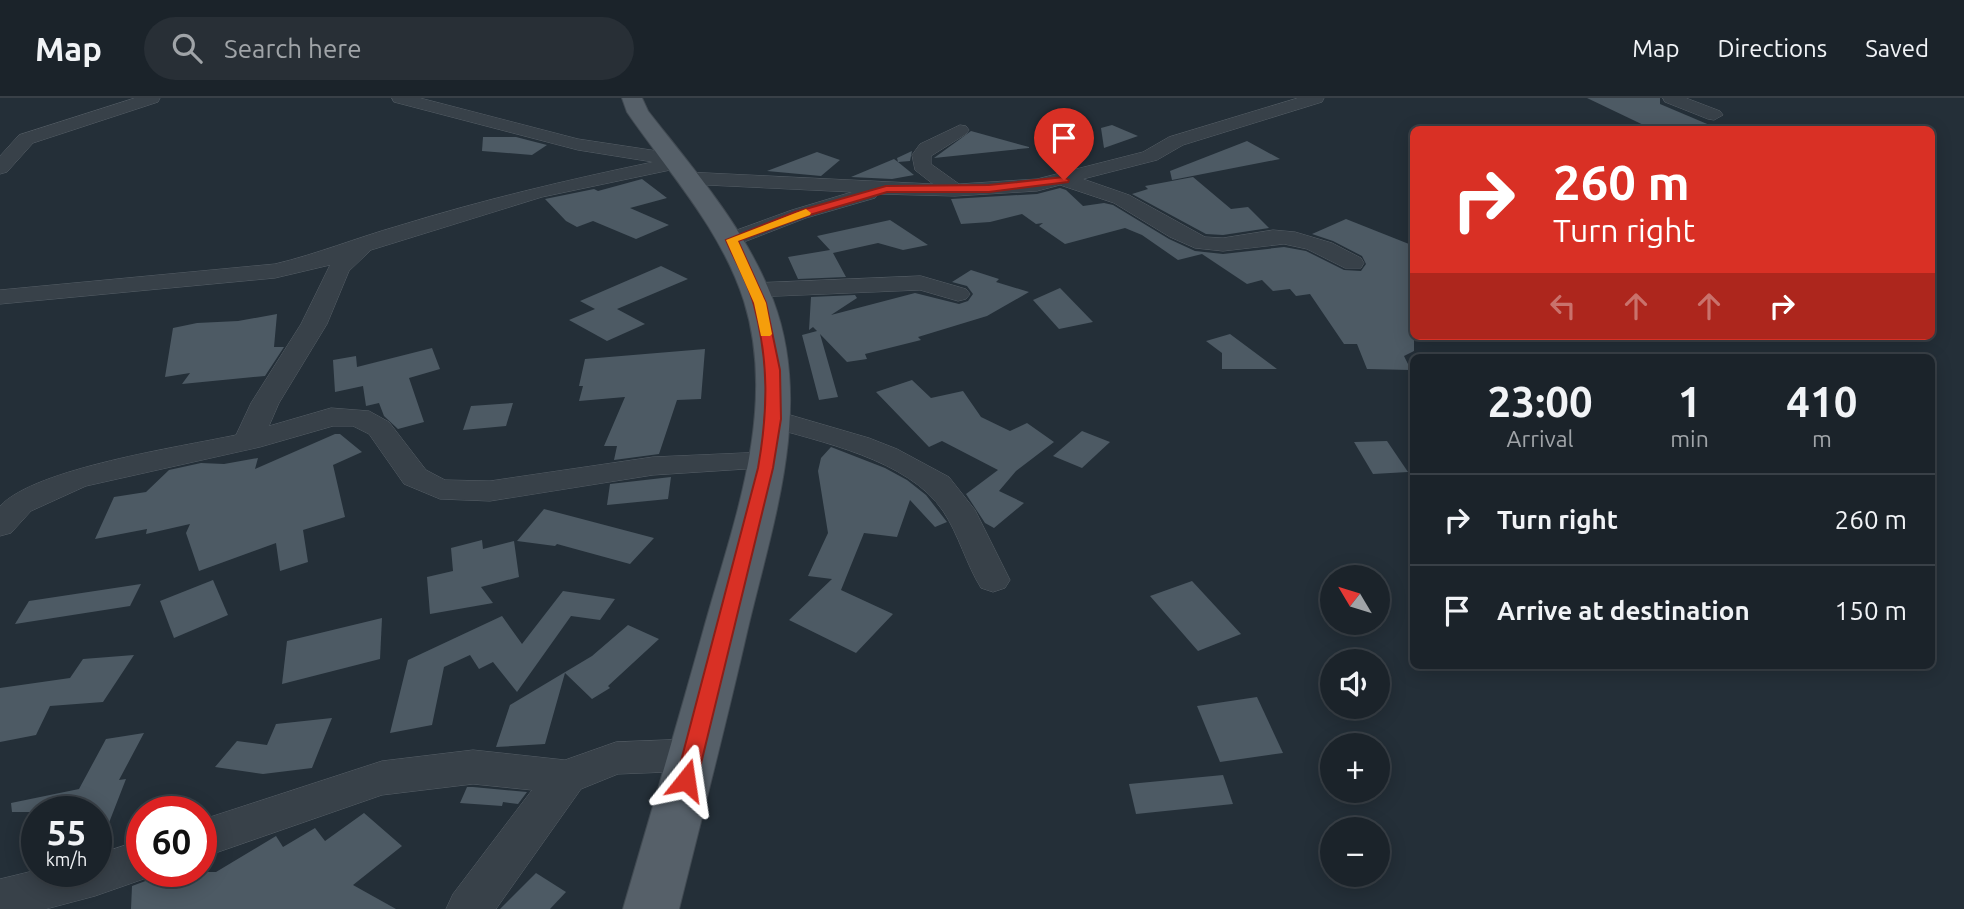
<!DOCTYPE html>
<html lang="en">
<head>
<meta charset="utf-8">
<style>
	:root { --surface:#1b232a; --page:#282f36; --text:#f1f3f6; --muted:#a0a4a8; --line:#394047 }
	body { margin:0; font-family:Ubuntu,sans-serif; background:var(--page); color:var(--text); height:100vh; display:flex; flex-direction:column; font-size:26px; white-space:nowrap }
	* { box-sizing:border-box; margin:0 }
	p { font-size:23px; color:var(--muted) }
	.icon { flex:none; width:38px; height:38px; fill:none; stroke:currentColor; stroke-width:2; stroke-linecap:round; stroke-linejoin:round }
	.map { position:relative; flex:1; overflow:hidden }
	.sheet { position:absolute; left:1410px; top:256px; width:525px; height:315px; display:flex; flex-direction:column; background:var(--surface); border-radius:10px; box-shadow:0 4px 18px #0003,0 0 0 2px var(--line) }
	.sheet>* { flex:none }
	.guide { position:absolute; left:1410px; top:28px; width:525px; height:214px; border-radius:10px; box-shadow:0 4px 18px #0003,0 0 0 2px var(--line); background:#d93025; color:#fff; overflow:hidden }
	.needle { width:46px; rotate:308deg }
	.tools { position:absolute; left:1320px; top:467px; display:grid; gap:14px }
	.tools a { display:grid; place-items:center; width:70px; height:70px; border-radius:50%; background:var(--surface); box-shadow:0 4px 18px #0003,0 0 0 2px var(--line); font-size:35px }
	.speed { position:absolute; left:21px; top:698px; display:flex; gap:14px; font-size:35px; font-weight:700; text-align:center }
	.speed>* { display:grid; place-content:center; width:91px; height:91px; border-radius:50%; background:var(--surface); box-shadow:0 4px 18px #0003,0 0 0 2px var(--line); line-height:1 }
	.speed small { font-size:18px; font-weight:400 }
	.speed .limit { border:10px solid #d22; background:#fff; color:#111 }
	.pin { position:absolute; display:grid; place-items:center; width:60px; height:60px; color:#fff; margin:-72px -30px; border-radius:50% 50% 50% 0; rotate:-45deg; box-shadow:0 0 7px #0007 }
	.pin .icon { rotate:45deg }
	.me { position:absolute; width:77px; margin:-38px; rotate:15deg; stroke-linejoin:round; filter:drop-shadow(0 0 5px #0008) }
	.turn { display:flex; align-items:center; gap:24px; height:147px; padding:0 28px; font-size:32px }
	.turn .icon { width:91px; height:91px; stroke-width:2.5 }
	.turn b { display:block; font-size:49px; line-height:60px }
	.lanes { display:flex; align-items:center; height:66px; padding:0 28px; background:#0003; justify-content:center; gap:35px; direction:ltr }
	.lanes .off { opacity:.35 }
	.eta { display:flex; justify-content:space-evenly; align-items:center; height:119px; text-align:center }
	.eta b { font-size:42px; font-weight:600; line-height:49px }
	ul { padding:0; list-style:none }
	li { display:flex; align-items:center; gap:21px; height:91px; padding:0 28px; border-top:2px solid var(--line) }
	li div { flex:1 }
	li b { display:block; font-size:26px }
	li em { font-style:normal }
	header { display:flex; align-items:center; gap:42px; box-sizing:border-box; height:98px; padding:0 35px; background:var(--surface); border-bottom:2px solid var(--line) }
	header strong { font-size:33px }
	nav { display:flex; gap:38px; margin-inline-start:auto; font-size:24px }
	.search { width:490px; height:63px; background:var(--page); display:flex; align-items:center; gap:18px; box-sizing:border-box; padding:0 24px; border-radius:38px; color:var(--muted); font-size:26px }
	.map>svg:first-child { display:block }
	.building { fill:#4d5a64 }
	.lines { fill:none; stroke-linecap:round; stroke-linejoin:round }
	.minor-casing { stroke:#565f67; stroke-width:1 }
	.major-casing { stroke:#414a52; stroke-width:2 }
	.minor { fill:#384149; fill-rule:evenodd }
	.major { fill:#566069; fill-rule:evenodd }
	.route { fill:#d93025; stroke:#8d1f18; stroke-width:2 }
	.slow { fill:#f59e0b }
</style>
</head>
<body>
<header>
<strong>Map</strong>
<div class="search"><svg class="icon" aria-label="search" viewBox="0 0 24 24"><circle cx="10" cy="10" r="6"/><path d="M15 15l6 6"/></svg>Search here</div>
<nav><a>Map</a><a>Directions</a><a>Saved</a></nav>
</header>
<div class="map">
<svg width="1964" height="811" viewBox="0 0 1964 811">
	<rect width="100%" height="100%" fill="#242f38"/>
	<g class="building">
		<path d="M1587 0H1660V6L1719 31 1654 32Z"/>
		<path d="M1112 27 1138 38 1104 50 1101 30Z"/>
		<path d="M971 33 1029 49V50L934 60Z"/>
		<path d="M483 39H516L547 47 532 57 482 53Z"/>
		<path d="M1247 43 1280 61 1172 82 1170 73Z"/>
		<path d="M912 53 910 63 898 64 914 77 892 81 851 79 894 61 898 64 897 60Z"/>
		<path d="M817 54 840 62 821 78 767 73Z"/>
		<path d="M1193 79 1231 111 1248 109 1269 130 1223 137 1206 136 1132 96 1148 91 1145 88Z"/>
		<path d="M642 81 667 100 630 110 669 127 636 141 593 123 577 129 566 123 545 101 594 91 598 93Z"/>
		<path d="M1060 90 1066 92 1083 108 1104 105 1113 107 1169 141 1195 153 1223 156 1284 149 1306 153 1344 172 1361 173 1366 166 1362 158 1333 143 1312 136 1346 121 1414 148V253L1404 258 1411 272 1367 271 1357 246H1344L1310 196 1296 198 1290 191 1273 193 1262 182 1247 186 1202 156 1178 162 1142 137 1125 130 1065 146 1039 128 1043 125 1036 126 1022 116 990 124 961 126 951 101 1037 96Z"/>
		<path d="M890 122 928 147 903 152 878 145 833 155 846 179 798 181 788 159 830 152 817 138Z"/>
		<path d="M661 168 688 181 617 211 645 226 607 243 569 222 595 211 580 203Z"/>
		<path d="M971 172 999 181 996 184 1029 194 987 218 918 239 921 242 865 256 867 261 847 264 820 236 838 299 819 302 802 237 817 233 813 229 809 232 811 199 855 197 857 200 831 217 915 195 959 206 968 203 973 196 967 188 952 184Z"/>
		<path d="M1060 190 1093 224 1059 231 1033 202Z"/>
		<path d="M277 216 274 249H284L265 278 182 286 190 275 165 279 173 230 197 225 238 223Z"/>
		<path d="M1230 236 1277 271H1222V255L1206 243Z"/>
		<path d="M432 250 440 271 409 280 424 324 398 331 384 318 379 305 366 308 363 288 335 294 333 262 356 258 357 269Z"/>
		<path d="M705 251 701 301 677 302 659 356 614 362 617 348H604L625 299 579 303 583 288H579L585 261Z"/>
		<path d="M912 282 931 300 963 293 981 319 1010 333 1027 325 1054 344 1016 373 999 393 1024 405 994 430 985 425 966 396 998 372 942 343 929 349 876 294Z"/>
		<path d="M513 305 506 328 463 332 471 308Z"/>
		<path d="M1082 333 1110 344 1082 370 1053 358Z"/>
		<path d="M335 336H340L362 354 333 367 345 419 303 432 308 464 280 473 276 445 199 473 186 435 190 426 146 436 147 431 95 441 114 399 146 394 169 372 201 365 224 366 258 360 255 371Z"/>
		<path d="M1387 343 1408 374 1373 376 1354 344Z"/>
		<path d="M831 349 885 370 907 382 926 397 947 424 935 429 910 402 897 439 864 435 841 492 893 516 856 555 789 522 832 481 808 478 828 435 818 373 821 360Z"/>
		<path d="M671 379 668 401 607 407 610 386Z"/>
		<path d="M544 411 654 440 630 466 557 446 555 448 517 443Z"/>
		<path d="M482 442 483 451 514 443 519 479 481 489 493 505 430 516 427 479 453 473 451 450Z"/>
		<path d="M213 482 228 517 174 540 160 503Z"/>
		<path d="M1192 483 1241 536 1198 553 1150 498Z"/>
		<path d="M141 486 130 508 15 526 29 503Z"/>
		<path d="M563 493 615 501 600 522 571 518 517 594 493 564 479 571 470 557 444 569 432 627 390 635 408 562 502 518 522 546Z"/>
		<path d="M382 520 380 561 282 586 287 543Z"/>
		<path d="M628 527 659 541 608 588 610 590 592 601 565 575 545 646 496 649 510 607 592 558Z"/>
		<path d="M134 557 103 604 50 608 36 637 0 644V590L70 580 83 561Z"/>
		<path d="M1257 599 1283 655 1220 664 1197 608Z"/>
		<path d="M332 620 312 670 263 676 215 669 237 643 267 647 276 626Z"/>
		<path d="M144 635 119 682 126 681 98 753 96 714H12L11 705 79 691 106 641Z"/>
		<path d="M1223 677 1233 706 1136 716 1129 686Z"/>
		<path d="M473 689 527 694 518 706 503 704 502 708 460 705 467 689Z"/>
		<path d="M364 715 402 748 353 787 396 811H131L132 788 159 778 162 774H216L276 738 283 749 315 730 325 743Z"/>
		<path d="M536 775 566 794 550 811H500Z"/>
	</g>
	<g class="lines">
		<g class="minor-casing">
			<g id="minor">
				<path d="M135 0H160L158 4 33 45 7 74 0 76V58L19 37Z"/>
				<path d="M392 0H420L578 41 664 54 682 61 685 65 675 71 542 99 371 152 349 173 327 226 279 305 269 328 331 310 369 313 389 324 426 372 445 382 490 383 653 359 766 354 777 357 781 363 777 369 653 377 490 403 440 401 404 386 369 336 353 328H333L260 349 86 388 31 413 11 435 0 438V408C36 370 180 349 236 337L251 305 301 226 330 167 275 180 0 206V192L275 166C317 156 356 140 398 128 482 102 567 82 653 64L578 52 394 4Z"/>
				<path d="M1298 0H1324L1322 4 1183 47 1157 62 1083 81 1129 97 1205 139 1223 140 1273 132 1295 134 1332 145 1361 160 1364 165 1361 170H1345L1307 151 1284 146 1223 153 1195 150 1170 139 1114 105 1060 87 1037 93 955 98 878 96 875 100 806 120 731 149 723 147 720 142 723 137 792 112 852 94 686 86 679 84 676 80 679 76 686 74 933 86 915 72 912 57 920 46 960 27 966 28 969 32 966 36 931 58V66L959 86 1037 81 1143 54 1169 39Z"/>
				<path d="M1663 0H1686L1720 13 1723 17 1714 22 1708 21 1665 4Z"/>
				<path d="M921 178 966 191 970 196 966 201 958 203 920 192 754 199 746 197 742 192 746 187 754 185Z"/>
				<path d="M773 312 869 340 897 351 949 379 975 412 1010 482 1005 490 993 494 981 490C966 466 959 437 943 413 908 361 820 344 763 327L759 321 763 315Z"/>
				<path d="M693 641 707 645 713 657 707 669 693 673 618 676 581 691 496 811H446L453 796 532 692 473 686 382 697 201 760V722L382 663 473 652 565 662 616 644Z"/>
				<path d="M142 742V774H159L158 776 95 798 46 811H0V781L37 772 96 774V757Z"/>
			</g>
		</g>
		<g class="major-casing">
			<path id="major" d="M622 0H642L648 13C694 72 746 131 773 202 814 310 772 427 747 534 726 626 702 719 679 811H623C650 718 678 624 704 530 733 425 778 312 744 203 721 131 669 75 627 14Z"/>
		</g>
		<use href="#minor" class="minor"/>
		<use href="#major" class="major"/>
	</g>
	<path class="route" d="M1064 79 1069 82 1068 84 989 94H887L803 119 738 143 766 205 780 272 781 321 773 370 697 682 694 689 686 691 679 689 676 682 758 370C768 313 769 264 754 207 748 185 735 163 726 142L795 114 886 88 989 87Z"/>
	<path class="slow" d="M806 111 811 115 810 117 738 143 766 205 772 236 770 238H761L754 205 726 142Z"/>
</svg>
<div class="tools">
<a><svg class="needle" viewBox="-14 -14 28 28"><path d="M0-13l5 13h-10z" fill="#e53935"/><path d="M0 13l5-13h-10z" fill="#a0a4a8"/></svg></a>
<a><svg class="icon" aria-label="sound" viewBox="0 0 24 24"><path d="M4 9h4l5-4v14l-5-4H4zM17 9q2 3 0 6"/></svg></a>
<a>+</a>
<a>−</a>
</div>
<div class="speed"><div>55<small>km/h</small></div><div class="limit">60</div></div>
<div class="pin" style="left:1064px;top:82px;background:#d93025"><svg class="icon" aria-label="arrive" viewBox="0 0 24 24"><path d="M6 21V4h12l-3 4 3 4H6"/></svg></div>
<svg class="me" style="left:686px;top:682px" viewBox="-20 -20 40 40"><path d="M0-17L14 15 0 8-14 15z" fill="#d93025" stroke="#fff" stroke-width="4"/></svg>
<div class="guide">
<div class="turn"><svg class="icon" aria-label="right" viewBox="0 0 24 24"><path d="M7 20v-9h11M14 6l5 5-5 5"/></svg><div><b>260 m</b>Turn right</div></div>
<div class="lanes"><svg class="icon off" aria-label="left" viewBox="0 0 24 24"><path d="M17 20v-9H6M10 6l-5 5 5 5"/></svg><svg class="icon off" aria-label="ahead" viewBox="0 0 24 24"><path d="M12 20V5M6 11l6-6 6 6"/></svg><svg class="icon off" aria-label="ahead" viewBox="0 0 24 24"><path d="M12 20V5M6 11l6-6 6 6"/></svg><svg class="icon" aria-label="right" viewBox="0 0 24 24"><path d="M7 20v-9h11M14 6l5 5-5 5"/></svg></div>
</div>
<section class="sheet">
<div class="eta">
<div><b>23:00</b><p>Arrival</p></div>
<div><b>1</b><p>min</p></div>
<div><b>410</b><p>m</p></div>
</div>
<ul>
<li><svg class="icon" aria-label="right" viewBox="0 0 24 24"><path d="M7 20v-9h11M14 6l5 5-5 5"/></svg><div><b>Turn right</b></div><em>260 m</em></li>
<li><svg class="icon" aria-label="arrive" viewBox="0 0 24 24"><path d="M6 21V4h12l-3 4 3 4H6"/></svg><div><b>Arrive at destination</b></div><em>150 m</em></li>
</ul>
</section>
</div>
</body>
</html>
